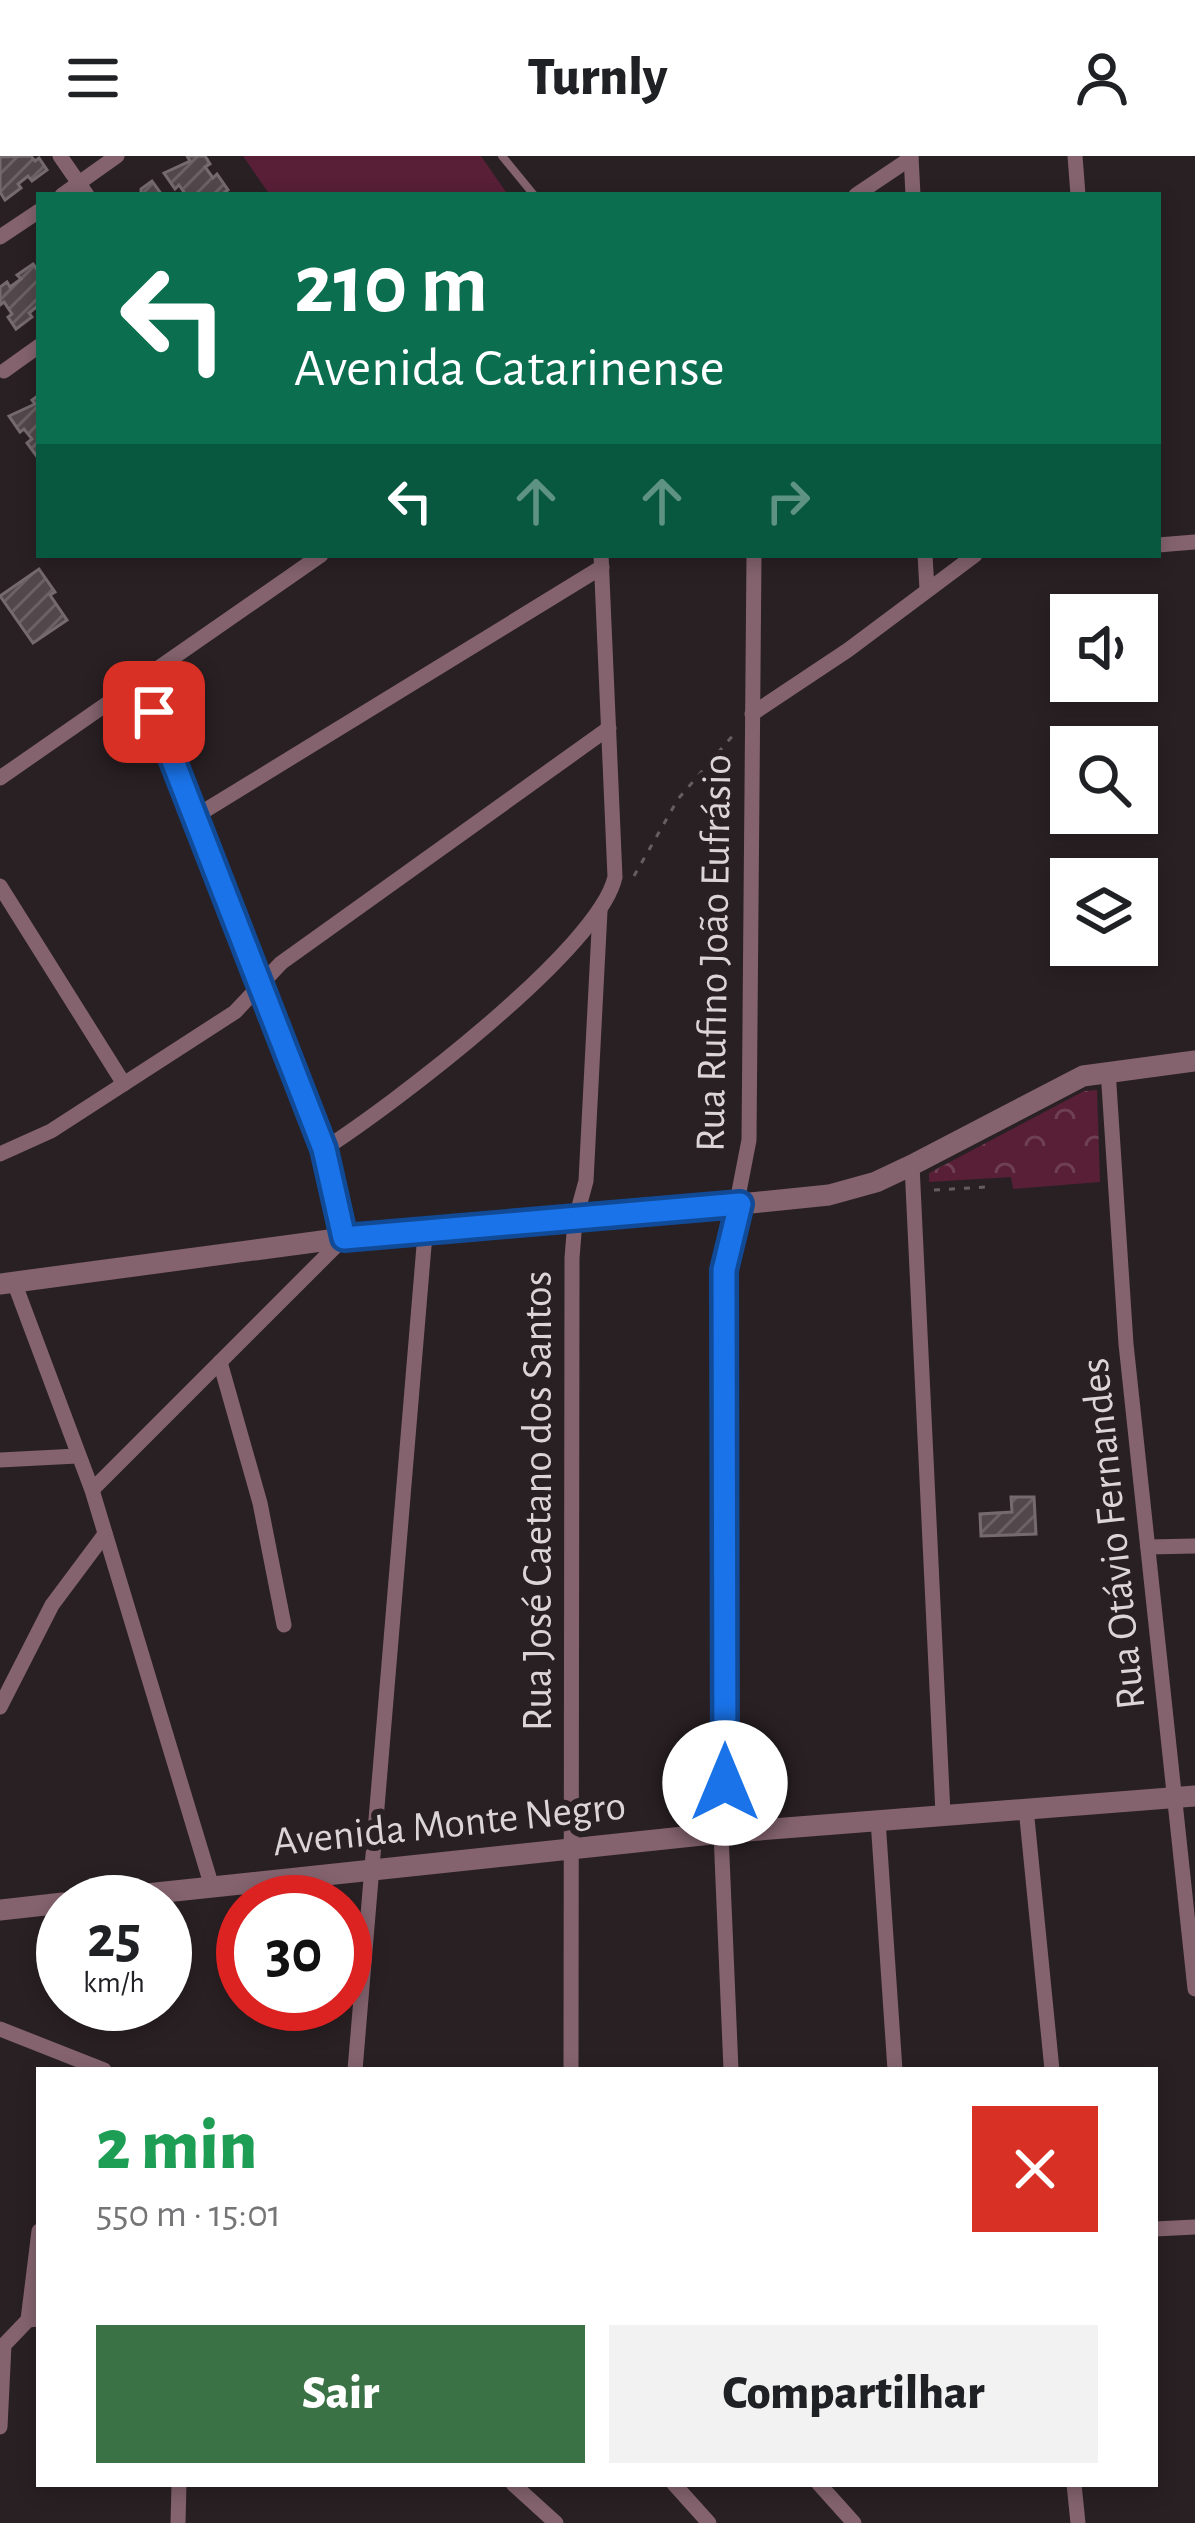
<!DOCTYPE html>
<html lang="pt">
<head>
<meta charset="utf-8">
<style>
	:root { --surface:#fff; --page:#f2f2f2; --text:#202124; --muted:#757577; --accent:#3a7246 }
	body { margin:0; font-family:"Alegreya Sans",sans-serif; background:var(--page); color:var(--text); height:100vh; display:flex; flex-direction:column; font-size:45px; white-space:nowrap }
	* { box-sizing:border-box; margin:0 }
	p { font-size:39px; color:var(--muted) }
	.icon { flex:none; width:66px; height:66px; fill:none; stroke:currentColor; stroke-width:2; stroke-linecap:round; stroke-linejoin:round }
	.map { position:relative; flex:1; overflow:hidden }
	.drawer { position:absolute; left:36px; top:1911px; width:1122px; height:420px; display:flex; flex-direction:column; background:var(--surface); border-radius:0px; box-shadow:0 6px 18px #0003 }
	.drawer>* { flex:none }
	.top-card { position:absolute; left:36px; top:36px; width:1125px; height:366px; border-radius:0px; box-shadow:0 6px 18px #0003; background:#0b6e4f; color:#fff; overflow:hidden }
	.buttons { position:absolute; left:1050px; top:438px; display:grid; gap:24px }
	.buttons a { display:grid; place-items:center; width:108px; height:108px; border-radius:0px; background:var(--surface); box-shadow:0 6px 18px #0003; font-size:60px }
	.speed { position:absolute; left:36px; top:1719px; display:flex; gap:24px; font-size:60px; font-weight:700; text-align:center }
	.speed>* { display:grid; place-content:center; width:156px; height:156px; border-radius:50%; background:var(--surface); box-shadow:0 6px 18px #0003; line-height:1 }
	.speed small { font-size:30px; font-weight:400 }
	.speed .limit { border:18px solid #d22; background:#fff; color:#111 }
	.pin { position:absolute; display:grid; place-items:center; width:102px; height:102px; color:#fff; margin:-51px; border-radius:24px; box-shadow:0 6px 18px #0006 }
	.me { position:absolute; width:132px; margin:-66px; rotate:0deg; stroke-linejoin:round; filter:drop-shadow(0 0 9px #0008) }
	.turn { display:flex; align-items:center; gap:42px; height:252px; padding:0 60px; font-size:54px }
	.turn .icon { width:156px; height:156px; stroke-width:2.5 }
	.turn b { display:block; font-size:84px; line-height:102px }
	.lanes { display:flex; align-items:center; height:114px; padding:0 60px; background:#0003; justify-content:center; gap:60px; direction:ltr }
	.lanes .off { opacity:.35 }
	.round { display:grid; place-items:center; flex:none; width:126px; height:126px; border-radius:0px; background:var(--page) }
	.head { display:flex; align-items:center; justify-content:space-between; height:204px; padding:0 60px }
	h1 { font-size:72px; font-weight:800; line-height:90px; color:#1e9e55 }
	.cta { display:flex; gap:24px; margin-top:auto; padding:24px 60px }
	.cta a { flex:1; height:138px; border-radius:0px; background:var(--accent); color:#fff; font-size:48px; font-weight:800; line-height:138px; text-align:center }
	.cta a+a { background:var(--page); color:var(--text) }
	header { display:flex; justify-content:space-between; align-items:center; height:156px; padding:0 60px; background:var(--surface); font-size:54px; font-weight:800 }
	.map>svg:first-child { display:block }
	.green { fill:#581f37 }
	.park { fill:url(#park-crowns) }
	.building { fill:url(#building-hatch); stroke:#756b6e; stroke-width:3 }
	.lines { fill:none; stroke-linecap:round; stroke-linejoin:round }
	.path { stroke:#655d60; stroke-width:3; stroke-dasharray:6 9; stroke-linecap:butt }
	.service { stroke:#84636e; stroke-width:8 }
	.minor { stroke:#84636e; stroke-width:15 }
	.tertiary { stroke:#84636e; stroke-width:21 }
	.route-casing { stroke:#114b97; stroke-width:30 }
	.route { stroke:#1a73e8; stroke-width:21 }
	.labels { text-anchor:middle; stroke-width:12; stroke-linejoin:round; paint-order:stroke }
	.street-label { font-size:42px; fill:#dbd5d7; stroke:#292023 }
</style>
</head>
<body>
<header><svg class="icon" aria-label="menu" viewBox="0 0 24 24"><path d="M4 6h16M4 12h16M4 18h16"/></svg>Turnly<svg class="icon" aria-label="person" viewBox="0 0 24 24"><circle cx="12" cy="8" r="4"/><path d="M4 21q1-7 8-7t8 7"/></svg></header>
<div class="map">
<svg width="1195" height="2367" viewBox="0 0 1195 2367">
	<defs>
		<pattern id="park-crowns" width="20" height="18" patternUnits="userSpaceOnUse" patternTransform="scale(3)"><rect width="20" height="18" fill="#581f37"/><path d="M2 6a3 3 0 1 1 6 0M12 15a3 3 0 1 1 6 0" fill="none" stroke="#6f3f53"/></pattern>
		<pattern id="building-hatch" width="6" height="6" patternUnits="userSpaceOnUse" patternTransform="scale(3)"><rect width="6" height="6" fill="#52484b"/><path d="M-1 1l2-2M0 6l6-6M5 7l2-2" fill="none" stroke="#6a6264"/></pattern>
	</defs>
	<rect width="100%" height="100%" fill="#292023"/>
	<path class="green" d="M243 0H481L508 39H270Z"/>
	<path class="park" d="M1097 934 1100 1026 1013 1033 1011 1021 929 1026V1017L1084 935Z"/>
	<g class="building">
		<path d="M31 0 35 5 39 2 47 14 32 25 28 20 18 28 21 32 5 44 0 36V1Z"/>
		<path d="M187 0H205L210 8 205 11 213 22 217 18 228 34 221 39H186L179 29 175 33 164 17 190 5Z"/>
		<path d="M152 25 162 39H141V33Z"/>
		<path d="M33 108 39 116V149L29 157 32 161 16 173 8 161 12 158 4 146 0 149V131L7 126 10 131 21 123 17 119Z"/>
		<path d="M39 239V302H38L27 287 32 283 24 273 20 276 9 260 35 248 32 244Z"/>
		<path d="M39 413 55 436 50 439 67 464 33 487 0 440Z"/>
		<path d="M1011 1341H1034L1036 1378 981 1380 980 1358 1012 1356Z"/>
	</g>
	<g class="lines">
		<g class="path">
			<path d="M634 720 678 643 735 577"/>
			<path d="M934 1034 987 1031"/>
		</g>
		<path class="service" d="M502 0 534 39"/>
		<g class="minor">
			<path d="M60 0 87 39"/>
			<path d="M911 0 913 39"/>
			<path d="M1075 0 1078 39"/>
			<path d="M62 39 117 0"/>
			<path d="M856 39 911 2"/>
			<path d="M0 81 39 55"/>
			<path d="M4 215 39 190"/>
			<path d="M1158 389 1195 386"/>
			<path d="M925 399 927 433"/>
			<path d="M752 558 848 494 975 399"/>
			<path d="M0 622 321 399"/>
			<path d="M196 660 602 411"/>
			<path d="M0 730 124 928"/>
			<path d="M1108 914 1126 1188 1195 1833"/>
			<path d="M324 993C390 951 599 793 615 721L601 399"/>
			<path d="M0 998 51 975 235 856 281 807 609 572"/>
			<path d="M912 1009 943 1658"/>
			<path d="M14 1126 92 1334 212 1731"/>
			<path d="M220 1206 260 1347 284 1469"/>
			<path d="M0 1304 77 1300"/>
			<path d="M92 1334 344 1082 324 993 141 521"/>
			<path d="M1148 1391 1195 1390"/>
			<path d="M0 1551 52 1449 105 1378"/>
			<path d="M1026 1652 1052 1914"/>
			<path d="M878 1664 895 1914"/>
			<path d="M0 1873 104 1914"/>
			<path d="M355 1914 425 1078"/>
			<path d="M571 1914 572 1102 575 1065 586 1025 600 755"/>
			<path d="M731 1914 721 1677 725 1627 724 1113 749 984 754 399"/>
			<path d="M1155 2073 1195 2071"/>
			<path d="M28 2164 39 2075"/>
			<path d="M0 2271 4 2189 28 2164 39 2163"/>
			<path d="M513 2328 556 2367"/>
			<path d="M674 2328 709 2367"/>
			<path d="M819 2328 854 2367"/>
			<path d="M1074 2328 1078 2367"/>
			<path d="M178 2367 179 2328"/>
		</g>
		<g class="tertiary">
			<path d="M0 1128 344 1082 575 1065 829 1039 876 1026 912 1009 1083 920 1195 905"/>
			<path d="M71 1746 721 1677 1195 1640"/>
			<path d="M0 1754 63 1747"/>
		</g>
	</g>
	<g class="lines">
		<g class="route-casing">
			<path id="route" d="M154 556 324 993 344 1082 740 1048 724 1114 725 1627"/>
		</g>
		<use href="#route" class="route"/>
	</g>
	<g class="labels">
		<g class="street-label">
			<text transform="translate(712 797) rotate(-89)" y="15">Rua Rufino João Eufrásio</text>
			<text transform="translate(536 1345) rotate(-90)" y="15">Rua José Caetano dos Santos</text>
			<text transform="translate(1111 1378) rotate(-96)" y="15">Rua Otávio Fernandes</text>
			<text transform="translate(449 1666) rotate(-6)" y="15">Avenida Monte Negro</text>
		</g>
	</g>
</svg>
<div class="buttons">
<a><svg class="icon" aria-label="sound" viewBox="0 0 24 24"><path d="M4 9h4l5-4v14l-5-4H4zM17 9q2 3 0 6"/></svg></a>
<a><svg class="icon" aria-label="search" viewBox="0 0 24 24"><circle cx="10" cy="10" r="6"/><path d="M15 15l6 6"/></svg></a>
<a><svg class="icon" aria-label="layers" viewBox="0 0 24 24"><path d="M12 4l9 5-9 5-9-5zM3 14l9 5 9-5"/></svg></a>
</div>
<div class="speed"><div>25<small>km/h</small></div><div class="limit">30</div></div>
<div class="pin" style="left:154px;top:556px;background:#d93025"><svg class="icon" aria-label="arrive" viewBox="0 0 24 24"><path d="M6 21V4h12l-3 4 3 4H6"/></svg></div>
<svg class="me" style="left:725px;top:1627px" viewBox="-20 -20 40 40"><circle r="19" fill="#fff"/><path d="M0-13L10 11 0 6-10 11z" fill="#1a73e8"/></svg>
<div class="top-card">
<div class="turn"><svg class="icon" aria-label="left" viewBox="0 0 24 24"><path d="M17 20v-9H6M10 6l-5 5 5 5"/></svg><div><b>210 m</b>Avenida Catarinense</div></div>
<div class="lanes"><svg class="icon" aria-label="left" viewBox="0 0 24 24"><path d="M17 20v-9H6M10 6l-5 5 5 5"/></svg><svg class="icon off" aria-label="ahead" viewBox="0 0 24 24"><path d="M12 20V5M6 11l6-6 6 6"/></svg><svg class="icon off" aria-label="ahead" viewBox="0 0 24 24"><path d="M12 20V5M6 11l6-6 6 6"/></svg><svg class="icon off" aria-label="right" viewBox="0 0 24 24"><path d="M7 20v-9h11M14 6l5 5-5 5"/></svg></div>
</div>
<section class="drawer">
<div class="head"><div><h1>2 min</h1><p>550 m · 15:01</p></div><a class="round" style="background:#d93025;color:#fff"><svg class="icon" aria-label="close" viewBox="0 0 24 24"><path d="M6 6l12 12M18 6L6 18"/></svg></a></div>
<div class="cta"><a>Sair</a><a>Compartilhar</a></div>
</section>
</div>
</body>
</html>
